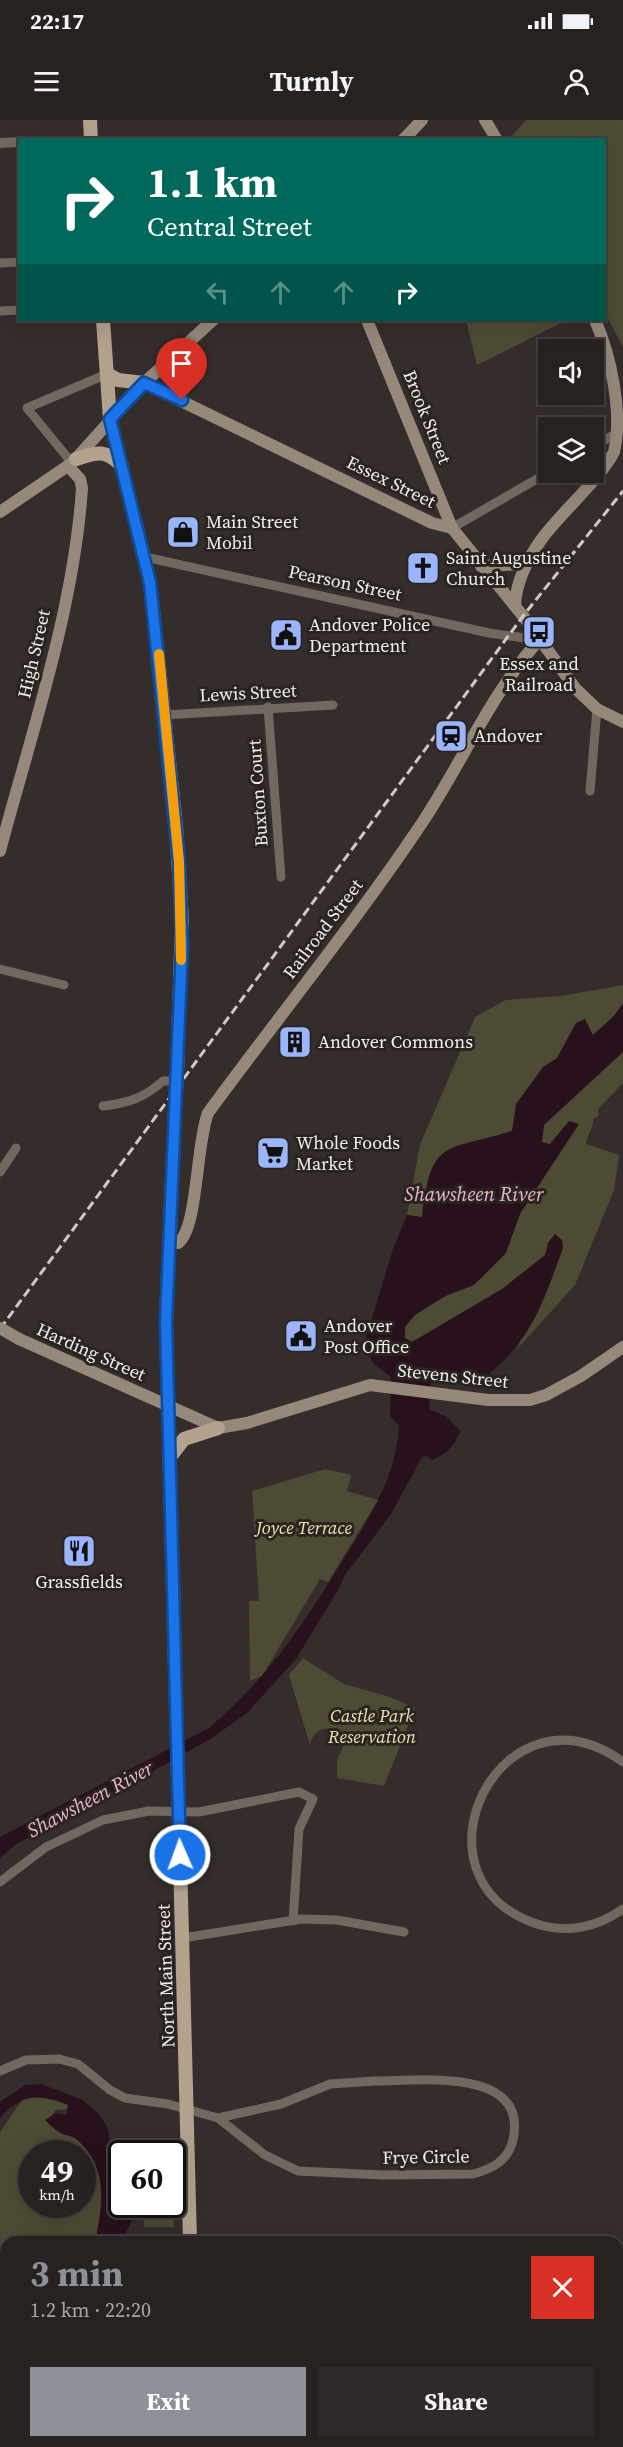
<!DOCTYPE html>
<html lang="en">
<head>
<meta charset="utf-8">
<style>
	:root { --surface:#272220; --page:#2f2a29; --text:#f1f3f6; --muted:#a4a4a5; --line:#433f3e; --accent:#8c9099 }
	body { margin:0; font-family:"Source Serif 4",serif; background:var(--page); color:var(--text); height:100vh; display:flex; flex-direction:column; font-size:22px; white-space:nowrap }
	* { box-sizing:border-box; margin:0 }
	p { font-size:20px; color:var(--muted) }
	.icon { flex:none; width:33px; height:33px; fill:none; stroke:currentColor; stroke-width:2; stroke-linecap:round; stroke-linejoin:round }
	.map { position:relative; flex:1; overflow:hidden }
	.sheet { position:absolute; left:0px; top:2116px; width:624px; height:212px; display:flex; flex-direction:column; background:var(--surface); border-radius:18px 18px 0 0; box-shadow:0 6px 24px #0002,0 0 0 2px var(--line) }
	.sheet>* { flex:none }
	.guide { position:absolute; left:18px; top:18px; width:588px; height:183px; border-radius:0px; box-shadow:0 6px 24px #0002,0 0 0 2px var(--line); background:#00695c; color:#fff; overflow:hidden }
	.fabs { position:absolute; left:538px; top:219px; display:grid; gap:12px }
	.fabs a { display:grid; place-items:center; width:66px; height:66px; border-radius:0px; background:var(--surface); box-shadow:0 6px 24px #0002,0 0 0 2px var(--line); font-size:30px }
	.speed { position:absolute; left:18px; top:2020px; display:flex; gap:12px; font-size:30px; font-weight:700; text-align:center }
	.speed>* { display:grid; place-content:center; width:78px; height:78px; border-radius:50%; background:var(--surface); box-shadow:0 6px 24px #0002,0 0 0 2px var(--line); line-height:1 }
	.speed small { font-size:15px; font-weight:400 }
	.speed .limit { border:3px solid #111; border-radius:9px; background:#fff; color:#111 }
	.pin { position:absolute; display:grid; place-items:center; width:51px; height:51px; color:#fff; margin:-62px -26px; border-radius:50% 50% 50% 0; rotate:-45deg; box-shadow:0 0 6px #0007 }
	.pin .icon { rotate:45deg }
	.me { position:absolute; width:66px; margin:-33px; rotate:358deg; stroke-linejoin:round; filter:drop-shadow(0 0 4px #0008) }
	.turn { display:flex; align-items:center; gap:21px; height:126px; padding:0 30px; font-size:27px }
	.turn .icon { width:78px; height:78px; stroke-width:2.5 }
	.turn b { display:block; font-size:42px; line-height:51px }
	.lanes { display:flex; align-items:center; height:57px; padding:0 30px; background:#0003; justify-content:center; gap:30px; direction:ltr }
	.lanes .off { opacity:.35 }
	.round { display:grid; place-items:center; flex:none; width:63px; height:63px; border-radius:0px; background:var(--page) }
	.overview { display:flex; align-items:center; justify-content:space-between; height:102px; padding:0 30px }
	h1 { font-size:36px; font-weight:700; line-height:45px; color:var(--accent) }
	.primary-button { display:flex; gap:12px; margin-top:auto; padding:12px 30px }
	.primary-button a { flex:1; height:69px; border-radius:0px; background:var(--accent); color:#fff; font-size:24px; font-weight:700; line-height:69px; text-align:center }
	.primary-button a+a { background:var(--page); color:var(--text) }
	.status { display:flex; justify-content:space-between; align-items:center; height:42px; padding:0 30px; background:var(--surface); direction:ltr }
	.status svg { height:16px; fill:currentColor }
	header { display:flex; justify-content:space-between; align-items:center; height:78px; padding:0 30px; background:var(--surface); font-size:27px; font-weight:700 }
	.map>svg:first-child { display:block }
	.green { fill:#4e4b34; fill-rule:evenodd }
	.water { fill:#28111c }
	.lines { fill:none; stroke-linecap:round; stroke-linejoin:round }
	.minor { stroke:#71695f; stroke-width:9 }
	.tertiary { stroke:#71695f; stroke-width:10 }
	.secondary { stroke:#96897a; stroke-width:12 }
	.primary { stroke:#b2a28e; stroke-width:14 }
	.rail { stroke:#cec8c6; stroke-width:3; stroke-dasharray:9 4.5; stroke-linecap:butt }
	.secondary-bridge { stroke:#96897a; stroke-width:12 }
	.primary-bridge { stroke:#b2a28e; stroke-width:14 }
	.route-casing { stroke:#114b97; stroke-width:15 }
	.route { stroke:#1a73e8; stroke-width:10 }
	.slow { stroke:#f59e0b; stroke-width:10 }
	.labels { text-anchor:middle; stroke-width:6; stroke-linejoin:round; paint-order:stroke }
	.street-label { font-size:18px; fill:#f3eeec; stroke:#2a2421 }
	.poi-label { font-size:18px; fill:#f3eeec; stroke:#2a2421; text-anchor:start }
	.park-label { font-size:18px; font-style:italic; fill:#ece4af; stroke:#2a2421 }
	.water-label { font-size:20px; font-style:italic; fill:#ebb4cc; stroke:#2a2421 }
</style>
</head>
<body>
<div class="status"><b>22:17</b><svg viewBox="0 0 49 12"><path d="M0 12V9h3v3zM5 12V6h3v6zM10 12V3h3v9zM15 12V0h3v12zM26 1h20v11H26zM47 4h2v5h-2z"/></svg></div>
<header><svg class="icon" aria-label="menu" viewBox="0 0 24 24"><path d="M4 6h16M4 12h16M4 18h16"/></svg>Turnly<svg class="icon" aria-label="person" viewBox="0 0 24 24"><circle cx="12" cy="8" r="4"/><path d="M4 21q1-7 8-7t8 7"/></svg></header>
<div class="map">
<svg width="623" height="2327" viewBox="0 0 623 2327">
	<rect width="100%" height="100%" fill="#342d2b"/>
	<g class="green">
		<path d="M526 0H623V227L605 193 604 20 509 19Z"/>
		<path d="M466 200H567L477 245Z"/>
		<path d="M623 865V883L614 896 592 916 507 1037 442 1100 407 1095 420 1025 475 897 506 880 561 876Z"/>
		<path d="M623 921V963L598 989 599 995 593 999C594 1008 587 1015 586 1024L619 1035 614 1070 575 1165 518 1228 524 1208 410 1228 391 1213 421 1186 474 1165 527 1034 548 996Z"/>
		<path d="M325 1349 351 1355 347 1371 378 1380 328 1462 320 1459 262 1556 250 1561 249 1481H259L252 1371Z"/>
		<path d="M303 1538 344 1564 390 1577 415 1588 384 1666 337 1658V1640L344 1625C339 1603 314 1604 310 1625L289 1555Z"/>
		<path d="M32 1966 73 1978 68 1989 55 1990 51 1998 103 2026 105 2085 101 2088 104 2092 98 2122H6V2263L0 2265V2012ZM32 2034H82V2085H32Z"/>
		<path d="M173 2072 174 2107H144V2085H172Z"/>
		<path d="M0 2292H6V2322H155L76 2327H0Z"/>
	</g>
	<g class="water">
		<path d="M623 883V932L544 1005 542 1022 550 1024 569 1001 579 1004 520 1094 506 1133 474 1165 447 1175 415 1195 405 1207V1218L412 1222 502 1169 545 1135 548 1123 555 1114 562 1120 563 1128C541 1188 530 1225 476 1264L431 1261 429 1289 447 1297 460 1311C455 1326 446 1334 432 1340L426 1336 422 1337 391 1394 345 1455 338 1470 296 1539 247 1593 212 1618 100 1681 16 1724 0 1738V1717L209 1608C267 1559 304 1504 343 1440 370 1397 396 1358 399 1306L390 1296 391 1257 374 1244 363 1227 393 1129 407 1095 422 1097C431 1018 444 1032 512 1011L516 984 543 947 557 938 576 903 585 899 593 915 614 896Z"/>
		<path d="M41 1964 83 1980 99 1994 107 2006 121 2070 122 2085H135V2095L121 2122H95C103 2085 109 2047 76 2019 71 2015 64 2016 59 2012 54 2009 49 2004 45 2000L56 1993 66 1995 68 1985C38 1974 23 1973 0 1998V1982L25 1965Z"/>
	</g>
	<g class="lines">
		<g class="minor">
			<path d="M0 143 20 142"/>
			<path d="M0 191 20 190"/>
			<path d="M594 326 619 312"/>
			<path d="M72 343 27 288 107 254"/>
			<path d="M452 408 549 352"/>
			<path d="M145 437 489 513 539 520"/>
			<path d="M268 587 281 757"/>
			<path d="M165 595 333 585"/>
			<path d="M590 671 597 589"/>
			<path d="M0 849 64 865"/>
			<path d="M103 986C128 983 144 978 163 961H176"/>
			<path d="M0 1052 16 1028"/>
			<path d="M623 1642C501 1554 401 1759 537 1804 567 1814 598 1807 623 1789"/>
			<path d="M0 1762 46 1727 103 1700 149 1691 199 1692 299 1672 313 1679 299 1709 293 1801"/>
			<path d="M183 1818 301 1799 337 1800 404 1812"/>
			<path d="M0 1951 26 1940 59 1939 78 1944 110 1970 125 1978 168 1984 218 1998"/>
			<path d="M375 1961C418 1961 529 1946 513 2020 508 2041 492 2049 473 2054L383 2055 298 2051 265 2035 218 1998 281 1984 330 1964Z"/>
		</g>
		<path class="tertiary" d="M0 23 20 22"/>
		<g class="secondary">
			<path d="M485 0 497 20"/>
			<path d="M403 20 422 0"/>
			<path d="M367 200 452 408 527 501 575 568 597 589 623 602"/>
			<path d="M144 263 432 403 452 408"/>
			<path d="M0 392 72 343 144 263 213 200"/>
			<path d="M481 446 525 444"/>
			<path d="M515 486C516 461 527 440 541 420 562 391 598 362 614 332 623 293 611 236 595 200"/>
			<path d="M0 731C31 614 74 490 82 368L80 359 68 346"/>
			<path d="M168 1123H178C198 1109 196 1023 208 993 279 896 355 803 422 703 462 643 490 575 539 520"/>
			<path d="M19 1219 218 1308 247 1303 370 1265 488 1280H530L546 1275 581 1256 623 1227"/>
		</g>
		<g class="primary">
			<path d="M90 0 91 20"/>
			<path d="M103 200 110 299 150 463 176 706 182 801 177 952"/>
			<path d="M107 254 118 260 144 263"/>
			<path d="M76 339C97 332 106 329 122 346"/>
			<path d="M175 990 166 1201 190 2122"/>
			<path d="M170 1337 184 1319 218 1308"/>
			<path d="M197 2322 198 2327"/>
		</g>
		<path class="rail" d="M0 1209 523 496 623 371"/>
		<path class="secondary-bridge" d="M0 1208 19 1219"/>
		<path class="primary-bridge" d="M175 990 177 952"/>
	</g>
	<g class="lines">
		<g class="route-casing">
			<path id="route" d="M180 1735 166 1202 182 827 179 742 150 463 110 299 144 263 182 280"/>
		</g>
		<use href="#route" class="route"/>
		<path class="slow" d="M159 534 179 742 181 840"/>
	</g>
	<defs>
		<g id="shop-square" transform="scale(1.725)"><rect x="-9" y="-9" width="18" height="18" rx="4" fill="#9bb5fd" stroke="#2a2421"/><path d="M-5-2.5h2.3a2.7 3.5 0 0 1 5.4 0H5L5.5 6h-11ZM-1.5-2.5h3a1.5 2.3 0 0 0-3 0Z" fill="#111"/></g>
		<g id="church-square" transform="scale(1.725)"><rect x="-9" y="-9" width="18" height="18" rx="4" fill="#9bb5fd" stroke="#2a2421"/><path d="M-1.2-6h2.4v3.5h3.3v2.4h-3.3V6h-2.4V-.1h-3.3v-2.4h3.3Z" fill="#111"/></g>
		<g id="bus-square" transform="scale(1.725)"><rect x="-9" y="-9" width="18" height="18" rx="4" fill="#9bb5fd" stroke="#2a2421"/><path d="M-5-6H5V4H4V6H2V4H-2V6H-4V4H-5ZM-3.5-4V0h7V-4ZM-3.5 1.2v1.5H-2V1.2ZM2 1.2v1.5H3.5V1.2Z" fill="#111"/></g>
		<g id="civic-square" transform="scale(1.725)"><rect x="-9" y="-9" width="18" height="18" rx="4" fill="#9bb5fd" stroke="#2a2421"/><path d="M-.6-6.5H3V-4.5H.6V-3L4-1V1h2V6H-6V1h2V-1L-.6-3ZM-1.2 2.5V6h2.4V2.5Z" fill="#111"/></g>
		<g id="station-square" transform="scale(1.725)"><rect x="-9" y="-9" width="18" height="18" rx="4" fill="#9bb5fd" stroke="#2a2421"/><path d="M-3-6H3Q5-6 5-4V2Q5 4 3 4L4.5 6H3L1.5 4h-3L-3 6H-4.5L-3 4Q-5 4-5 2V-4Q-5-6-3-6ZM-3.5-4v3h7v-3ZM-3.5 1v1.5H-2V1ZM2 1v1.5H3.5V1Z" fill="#111"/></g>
		<g id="building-square" transform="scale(1.725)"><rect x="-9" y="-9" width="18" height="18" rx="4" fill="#9bb5fd" stroke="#2a2421"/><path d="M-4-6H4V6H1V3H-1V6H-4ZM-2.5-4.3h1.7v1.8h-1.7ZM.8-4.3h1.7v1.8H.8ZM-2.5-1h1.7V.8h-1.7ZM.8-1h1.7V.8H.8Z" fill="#111"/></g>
		<g id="supermarket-square" transform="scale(1.725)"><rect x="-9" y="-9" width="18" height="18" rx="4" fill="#9bb5fd" stroke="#2a2421"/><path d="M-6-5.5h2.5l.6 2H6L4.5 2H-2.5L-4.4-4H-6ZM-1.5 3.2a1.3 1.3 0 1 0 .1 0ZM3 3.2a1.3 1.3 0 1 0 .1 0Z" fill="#111"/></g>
		<g id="restaurant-square" transform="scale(1.725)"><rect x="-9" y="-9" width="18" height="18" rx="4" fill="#9bb5fd" stroke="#2a2421"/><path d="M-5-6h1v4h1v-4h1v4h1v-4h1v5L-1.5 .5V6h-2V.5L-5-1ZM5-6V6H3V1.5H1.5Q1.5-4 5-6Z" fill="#111"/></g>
	</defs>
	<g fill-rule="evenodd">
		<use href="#shop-square" x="183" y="412"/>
		<use href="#church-square" x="423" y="448"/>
		<use href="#bus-square" x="539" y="512"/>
		<use href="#civic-square" x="286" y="515"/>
		<use href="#station-square" x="451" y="616"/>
		<use href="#building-square" x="295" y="922"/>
		<use href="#supermarket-square" x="273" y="1033"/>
		<use href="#civic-square" x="301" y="1216"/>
		<use href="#restaurant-square" x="79" y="1431"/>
	</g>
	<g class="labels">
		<g class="street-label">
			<text transform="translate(427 297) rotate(68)" y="6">Brook Street</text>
			<text transform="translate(391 362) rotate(26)" y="6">Essex Street</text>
			<text transform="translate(345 463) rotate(12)" y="6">Pearson Street</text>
			<text transform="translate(34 534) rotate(-77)" y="6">High Street</text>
			<text transform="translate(248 573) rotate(-3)" y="6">Lewis Street</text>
			<text transform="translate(258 673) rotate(-94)" y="6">Buxton Court</text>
			<text transform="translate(323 809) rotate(-53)" y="6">Railroad Street</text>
			<text transform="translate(91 1232) rotate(24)" y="6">Harding Street</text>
			<text transform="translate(453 1256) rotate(6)" y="6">Stevens Street</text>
			<text transform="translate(166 1856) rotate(-92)" y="6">North Main Street</text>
			<text transform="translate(426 2037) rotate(-1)" y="6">Frye Circle</text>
		</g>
		<g class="poi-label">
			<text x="206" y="408">Main Street<tspan x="206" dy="21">Mobil</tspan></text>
			<text x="446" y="444">Saint Augustine<tspan x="446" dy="21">Church</tspan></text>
			<text x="309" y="511">Andover Police<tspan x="309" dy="21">Department</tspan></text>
			<text x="539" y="550" text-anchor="middle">Essex and<tspan x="539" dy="21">Railroad</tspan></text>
			<text x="474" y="622">Andover</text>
			<text x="318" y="928">Andover Commons</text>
			<text x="296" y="1029">Whole Foods<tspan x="296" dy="21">Market</tspan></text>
			<text x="324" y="1212">Andover<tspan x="324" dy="21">Post Office</tspan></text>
			<text x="79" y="1468" text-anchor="middle">Grassfields</text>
		</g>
		<g class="park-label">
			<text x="304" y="1414">Joyce Terrace</text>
			<text x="372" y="1602">Castle Park<tspan x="372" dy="21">Reservation</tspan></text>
		</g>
		<g class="water-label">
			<text x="474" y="1081">Shawsheen River</text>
			<text transform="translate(90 1679) rotate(-28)" y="7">Shawsheen River</text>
		</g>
	</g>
</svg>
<div class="fabs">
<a><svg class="icon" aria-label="sound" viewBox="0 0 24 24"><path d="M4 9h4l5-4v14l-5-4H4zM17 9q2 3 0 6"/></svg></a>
<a><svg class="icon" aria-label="layers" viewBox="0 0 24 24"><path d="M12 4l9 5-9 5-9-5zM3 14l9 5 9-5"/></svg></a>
</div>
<div class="speed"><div>49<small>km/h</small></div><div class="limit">60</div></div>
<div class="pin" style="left:182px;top:280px;background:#d93025"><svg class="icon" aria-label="arrive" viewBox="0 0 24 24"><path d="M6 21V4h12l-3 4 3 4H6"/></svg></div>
<svg class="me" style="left:180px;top:1735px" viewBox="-20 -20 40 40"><circle r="17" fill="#1a73e8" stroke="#fff" stroke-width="3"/><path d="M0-11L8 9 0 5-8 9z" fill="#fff"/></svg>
<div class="guide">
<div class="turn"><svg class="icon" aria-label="right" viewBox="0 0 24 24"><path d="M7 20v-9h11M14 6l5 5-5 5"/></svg><div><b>1.1 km</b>Central Street</div></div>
<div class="lanes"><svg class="icon off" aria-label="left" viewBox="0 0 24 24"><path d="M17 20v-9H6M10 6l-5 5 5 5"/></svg><svg class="icon off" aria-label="ahead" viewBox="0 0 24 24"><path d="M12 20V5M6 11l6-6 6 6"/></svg><svg class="icon off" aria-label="ahead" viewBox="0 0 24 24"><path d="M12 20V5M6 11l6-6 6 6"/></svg><svg class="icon" aria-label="right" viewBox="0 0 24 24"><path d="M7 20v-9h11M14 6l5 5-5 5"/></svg></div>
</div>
<section class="sheet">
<div class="overview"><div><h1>3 min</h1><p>1.2 km · 22:20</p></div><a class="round" style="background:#d93025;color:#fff"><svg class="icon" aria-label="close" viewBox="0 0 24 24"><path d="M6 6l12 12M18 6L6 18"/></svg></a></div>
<div class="primary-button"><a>Exit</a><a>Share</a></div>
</section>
</div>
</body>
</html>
